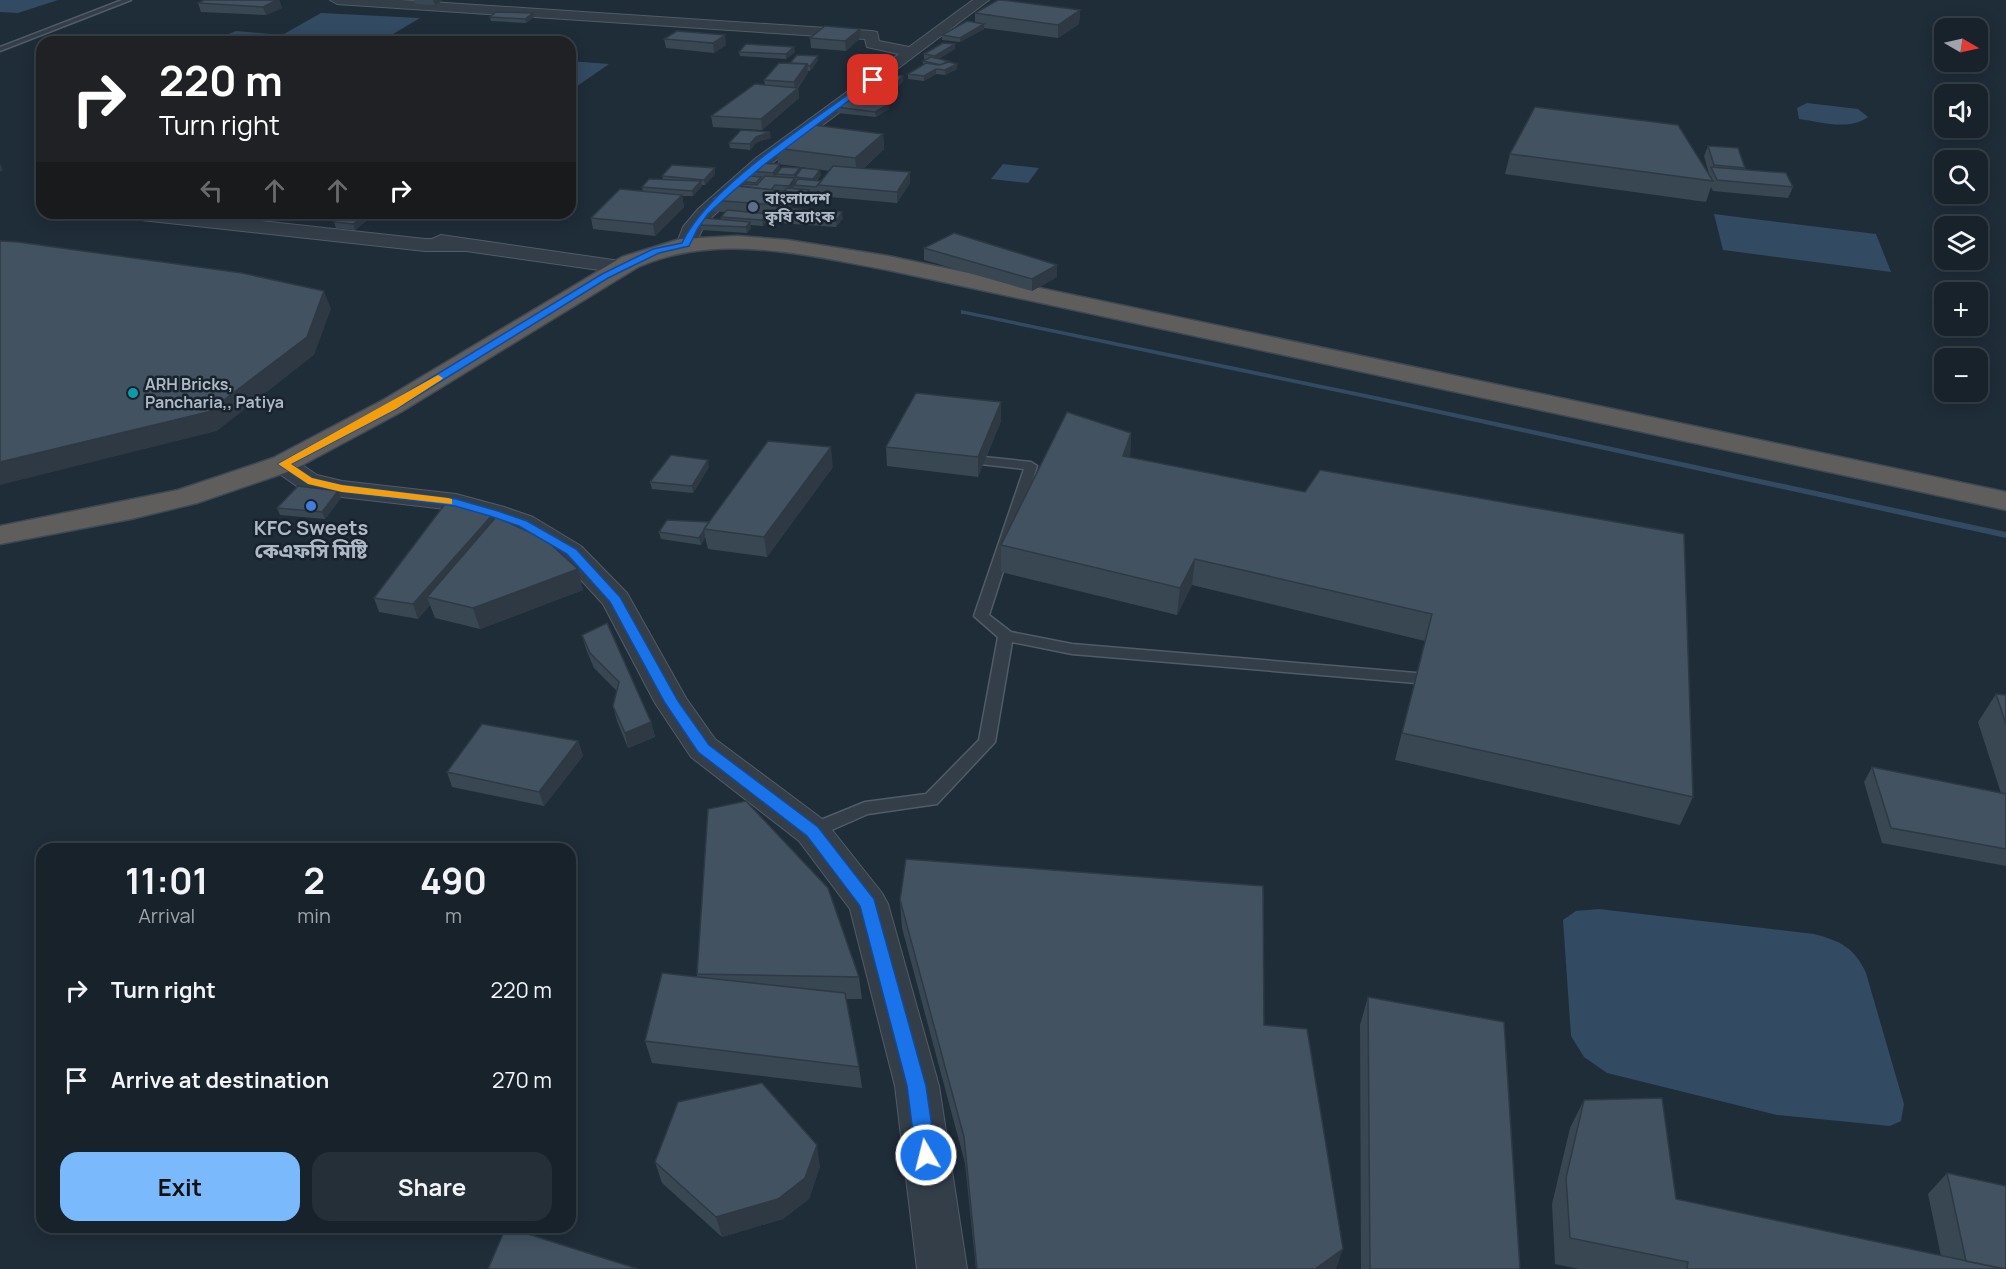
<!DOCTYPE html>
<html lang="en">
<head>
<meta charset="utf-8">
<style>
	:root { --surface:#17222b; --page:#242f37; --text:#f1f3f6; --muted:#9ea4a9; --line:#363f47; --accent:#7bb9fd }
	body { margin:0; font-family:Manrope,"Noto Sans Bengali",sans-serif; background:var(--page); color:var(--text); height:100vh; display:flex; flex-direction:column; font-size:22px; white-space:nowrap }
	* { box-sizing:border-box; margin:0 }
	p { font-size:20px; color:var(--muted) }
	.icon { flex:none; width:33px; height:33px; fill:none; stroke:currentColor; stroke-width:2; stroke-linecap:round; stroke-linejoin:round }
	.map { position:relative; flex:1; overflow:hidden }
	.side { position:absolute; left:36px; top:843px; width:540px; height:390px; display:flex; flex-direction:column; background:var(--surface); border-radius:18px; box-shadow:0 3px 15px #0003,0 0 0 2px var(--line) }
	.side>* { flex:none }
	.hud { position:absolute; left:36px; top:36px; width:540px; height:183px; border-radius:18px; box-shadow:0 3px 15px #0003,0 0 0 2px var(--line); background:#202124; color:#fff; overflow:hidden }
	.needle { width:39px; rotate:99deg }
	.buttons { position:absolute; left:1934px; top:18px; display:grid; gap:12px }
	.buttons a { display:grid; place-items:center; width:54px; height:54px; border-radius:12px; background:var(--surface); box-shadow:0 3px 15px #0003,0 0 0 2px var(--line); font-size:30px }
	.pin { position:absolute; display:grid; place-items:center; width:51px; height:51px; color:#fff; margin:-26px; border-radius:12px; box-shadow:0 3px 9px #0006 }
	.me { position:absolute; width:66px; margin:-33px; rotate:352deg; stroke-linejoin:round; filter:drop-shadow(0 0 4px #0008) }
	.turn { display:flex; align-items:center; gap:21px; height:126px; padding:0 24px; font-size:27px }
	.turn .icon { width:78px; height:78px; stroke-width:2.5 }
	.turn b { display:block; font-size:42px; line-height:51px }
	.lanes { display:flex; align-items:center; height:57px; padding:0 24px; background:#0003; justify-content:center; gap:30px; direction:ltr }
	.lanes .off { opacity:.35 }
	.eta { display:flex; justify-content:space-evenly; align-items:center; height:102px; text-align:center }
	.eta b { font-size:36px; font-weight:700; line-height:42px }
	.primary-button { display:flex; gap:12px; margin-top:auto; padding:12px 24px }
	.primary-button a { flex:1; height:69px; border-radius:18px; background:var(--accent); color:#111; font-size:24px; font-weight:700; line-height:69px; text-align:center }
	.primary-button a+a { background:var(--page); color:var(--text) }
	ul { padding:0; list-style:none }
	li { display:flex; align-items:center; gap:18px; height:90px; padding:0 24px }
	li div { flex:1 }
	li b { display:block; font-size:22px }
	li em { font-style:normal }
	.map>svg:first-child { display:block }
	.water { fill:#324a62 }
	.lines { fill:none; stroke-linecap:round; stroke-linejoin:round }
	.stream { fill:#324a62; fill-rule:evenodd }
	.service-casing { stroke:#505c67; stroke-width:3 }
	.minor-casing { stroke:#505c67; stroke-width:2 }
	.trunk-casing { stroke:#3d4954; stroke-width:3 }
	.service { fill:#333e49; fill-rule:evenodd }
	.minor { fill:#333e49; fill-rule:evenodd }
	.trunk { fill:#605e5c; fill-rule:evenodd }
	.wall { fill:#394753 }
	.shaded-wall { fill:#2e3944 }
	.building { fill:#425261; stroke:#2e3944; stroke-width:1.5 }
	.route { fill:#1a73e8; stroke:#114b97; stroke-width:1.5 }
	.slow { fill:#f59e0b }
	.service-dot { fill:#5c6f8a; stroke:#19232e; stroke-width:2 }
	.culture-dot { fill:#0f9aa8; stroke:#19232e; stroke-width:2 }
	.shop-dot { fill:#3f7fe0; stroke:#19232e; stroke-width:2 }
	.labels { text-anchor:middle; stroke-width:5; stroke-linejoin:round; paint-order:stroke }
	.far-poi-label { font-size:16px; font-weight:bold; fill:#adb9c6; stroke:#19232e; text-anchor:start }
	.poi-label { font-size:20px; font-weight:bold; fill:#adb9c6; stroke:#19232e }
</style>
</head>
<body>
<div class="map">
<svg width="2006" height="1269" viewBox="0 0 2006 1269">
	<rect width="100%" height="100%" fill="#1f2d39"/>
	<g class="water">
		<path d="M0 0H58L18 13 0 12Z"/>
		<path d="M321 13 420 18 383 40 284 34Z"/>
		<path d="M236 31 360 42H209Z"/>
		<path d="M570 61 609 64 570 91Z"/>
		<path d="M1807 103 1858 109 1868 117C1849 131 1821 122 1799 119L1797 108Z"/>
		<path d="M1003 164 1039 168 1028 183 991 179Z"/>
		<path d="M1714 214 1876 234 1891 272 1723 250Z"/>
		<path d="M1599 909 1814 934C1840 941 1854 947 1866 973L1904 1104 1901 1121 1890 1126 1777 1115 1607 1073 1584 1057 1571 1036 1563 920 1576 911Z"/>
	</g>
	<g class="lines">
		<path class="stream" d="M961 310 1380 397 2006 532V538L1380 401 964 314H961Z"/>
		<g class="service-casing">
			<g id="service">
				<path d="M122 0H131L0 51V47Z"/>
				<path d="M984 457 1031 462 1037 466 989 615 1011 632 1072 644 1416 673 1424 678 1416 683 1072 654 1012 642 995 742 937 804 868 814 818 836 812 838 806 836 803 831 806 826 865 802 926 794 979 740 998 637 974 616 1024 469 980 464 978 461Z"/>
			</g>
		</g>
		<g class="minor-casing">
			<g id="minor">
				<path d="M330 0H400L872 31 877 32 879 41 909 47 973 0H989L768 166 712 217 703 228 693 249 686 251 679 249 676 245 683 227 698 209 756 158 899 54 867 47 865 39 337 4Z"/>
				<path d="M122 213H187L425 239H432L441 235 620 261 627 263 631 267 627 271 620 273 466 251H425L132 219 125 217Z"/>
				<path d="M283 456 292 458 317 475 342 481 456 494 504 507 533 517 581 546 627 593 686 698 715 739 825 821 882 893 888 904 939 1086 967 1269H917L895 1086 850 909 799 841 691 757 655 703 603 604 561 558 513 529 484 519 454 510 342 497 298 487 274 470 270 464 274 458Z"/>
			</g>
		</g>
		<g class="trunk-casing">
			<path id="trunk" d="M737 236 788 240 888 256 2006 492V510L888 270C806 255 717 232 638 267L401 412 293 470 197 503 131 519 0 544V526L178 490 273 458 383 400 622 257 680 239Z"/>
		</g>
		<use href="#service" class="service"/>
		<use href="#minor" class="minor"/>
		<use href="#trunk" class="trunk"/>
	</g>
	<g class="wall">
		<path d="M204 0H279L282 8 266 15 201 12 198 3Z"/>
		<path d="M414 0H442V1L435 5 415 4Z"/>
		<path d="M1080 10 1079 24 1058 38 984 28V29L960 42 942 40V35L975 23V13Z"/>
		<path d="M490 17H534L526 23 491 21Z"/>
		<path d="M860 29V38L846 51 811 48 810 38Z"/>
		<path d="M664 39 726 45 714 53 666 48Z"/>
		<path d="M955 49 938 59 948 61V62L957 69 945 75 936 74 924 81 908 79V74L923 65V61L927 59H924V54Z"/>
		<path d="M739 52H795L786 59 740 56Z"/>
		<path d="M818 60 810 71H808V73L798 88 799 98 762 130 713 127 711 116 765 85 764 80 790 63Z"/>
		<path d="M873 79 903 81 898 86 873 84Z"/>
		<path d="M889 104V109L876 117 838 113 837 107Z"/>
		<path d="M883 134 884 149 863 169 910 183 897 203 819 196 818 190 817 192H809L810 196 806 201 793 200 794 203 788 208 843 218 836 227 779 223 778 217 782 213 777 217 768 216 769 219 763 226 750 225 751 228 747 233 701 230 700 225 721 220V217L725 212 712 211 710 200 738 186 737 181 751 176 750 171 780 169 801 170 821 175 817 181H821L830 171 778 164 776 148Z"/>
		<path d="M771 138 757 142 750 150 730 148 729 143Z"/>
		<path d="M1708 146 1745 168 1744 170 1793 187 1788 198 1713 191 1711 187 1706 202 1505 174 1510 154 1709 174 1704 156Z"/>
		<path d="M715 168V174L705 185H702V186L693 196H682L684 207 655 236 593 229 591 218 643 191 642 187 663 179 662 176Z"/>
		<path d="M370 218 355 230 336 228 334 222Z"/>
		<path d="M924 248 1057 277 1032 291 924 260Z"/>
		<path d="M1001 402V421L978 477 887 466 886 447Z"/>
		<path d="M1131 433 1130 458 1305 492 1693 797 1680 825 1395 760 1425 641 1192 585 1177 615 1001 572V545Z"/>
		<path d="M709 467 693 493 652 489 650 482Z"/>
		<path d="M833 467 767 557 708 549 705 537 701 545 661 539 659 532 709 522Z"/>
		<path d="M341 498 325 519 280 515 277 508Z"/>
		<path d="M494 513 496 518 583 590 480 629 435 618 430 605 418 619 379 612 374 598Z"/>
		<path d="M582 635 651 722 655 737 628 748 617 721 613 706 617 691 594 668 586 649Z"/>
		<path d="M1996 694 2006 695V866L1882 843 1864 782 1872 767 2001 793 1978 722Z"/>
		<path d="M578 741 583 756 544 806 452 787 447 772Z"/>
		<path d="M900 900 1264 1025 1336 1269H976L965 1163 902 928Z"/>
		<path d="M697 974 859 977 862 999H846L859 1067 862 1088 652 1063 645 1041 697 977Z"/>
		<path d="M1368 997 1520 1269H1361L1360 1025Z"/>
		<path d="M1584 1100 1676 1199 1941 1256 1928 1194 1947 1173 2006 1269H1579L1555 1264 1552 1204 1570 1128Z"/>
		<path d="M655 1162 820 1166 809 1199 783 1219 722 1237 662 1183Z"/>
	</g>
	<g class="shaded-wall">
		<path d="M277 0H279L282 8 266 15 263 7Z"/>
		<path d="M433 0H442V1L435 5Z"/>
		<path d="M1080 10 1079 24 1058 38V25Z"/>
		<path d="M533 13 534 17 526 23 525 19Z"/>
		<path d="M984 24V29L960 42V38Z"/>
		<path d="M860 29V38L846 51 845 41Z"/>
		<path d="M725 35 726 45 714 53 713 43Z"/>
		<path d="M955 44V49L935 61V56Z"/>
		<path d="M794 47 795 52 786 59V54Z"/>
		<path d="M818 56V60L810 71V66Z"/>
		<path d="M807 64 808 73 797 88 799 98 762 130 761 119 795 90 794 82Z"/>
		<path d="M957 64V69L945 75V70Z"/>
		<path d="M936 69V74L924 81V76Z"/>
		<path d="M903 76V81L898 86V81Z"/>
		<path d="M889 104V109L876 117 875 112Z"/>
		<path d="M770 132 771 138 757 142 750 150V144L756 137Z"/>
		<path d="M883 134 884 149 857 174 855 158Z"/>
		<path d="M0 163 3 170 0 172Z"/>
		<path d="M780 164V170L773 178V173Z"/>
		<path d="M715 168V174L705 185 704 180Z"/>
		<path d="M800 168 801 173 795 177 796 184 789 192V186L795 179 794 175Z"/>
		<path d="M820 170 821 175 814 184 813 179Z"/>
		<path d="M910 172V183L897 203V192Z"/>
		<path d="M701 181 702 186 693 196 692 191Z"/>
		<path d="M809 190 810 196 806 201V195Z"/>
		<path d="M792 192 794 203 777 217 776 205Z"/>
		<path d="M682 195 684 207 655 236 653 224Z"/>
		<path d="M842 212 843 218 836 227V221Z"/>
		<path d="M369 213 370 218 355 230 353 224Z"/>
		<path d="M768 214 769 219 763 226 762 220Z"/>
		<path d="M750 222 751 228 747 233 746 227Z"/>
		<path d="M1057 265V277L1032 291V279Z"/>
		<path d="M324 291 331 309 314 355 217 431 0 485V462Z"/>
		<path d="M1001 402V421L978 477V457Z"/>
		<path d="M1131 433 1130 458 1123 456Z"/>
		<path d="M831 447 833 467 767 557 764 537Z"/>
		<path d="M708 460 709 467 693 493 692 486Z"/>
		<path d="M338 491 341 498 325 519 322 512Z"/>
		<path d="M494 513 498 527 427 597 430 605 418 619 413 604Z"/>
		<path d="M704 530 705 537 701 545 699 538Z"/>
		<path d="M1195 559 1192 585 1177 615 1180 588Z"/>
		<path d="M578 569 583 590 480 629 473 608Z"/>
		<path d="M651 722 655 737 628 748 625 733Z"/>
		<path d="M578 741 583 756 544 806 539 792Z"/>
		<path d="M817 1145 820 1166 809 1199 783 1219 722 1237 716 1217Z"/>
		<path d="M1343 1249 1336 1269H1315Z"/>
	</g>
	<g class="building">
		<path d="M204 0H277L263 7 198 3Z"/>
		<path d="M998 0H1002L1080 10 1058 25 975 13Z"/>
		<path d="M496 12 533 13 525 19 490 17Z"/>
		<path d="M967 21 984 24 960 38 942 35Z"/>
		<path d="M825 26 860 29 845 41 810 38Z"/>
		<path d="M677 31 725 35 713 43 664 39Z"/>
		<path d="M943 43 955 44 935 56 924 54Z"/>
		<path d="M746 44 794 47 786 54 739 52Z"/>
		<path d="M797 55 818 56 810 66H808L807 64 790 63Z"/>
		<path d="M931 57 948 61 941 65 923 61Z"/>
		<path d="M949 62 957 64 945 70 936 69 924 76 908 74 926 63 939 65Z"/>
		<path d="M779 63 807 64 794 82 764 80Z"/>
		<path d="M878 74 903 76 898 81 873 79Z"/>
		<path d="M755 84 798 88 761 119 711 116Z"/>
		<path d="M850 99 889 104 875 112 837 107Z"/>
		<path d="M1535 107 1678 125 1713 181 1510 154Z"/>
		<path d="M807 124 883 134 855 158 776 148Z"/>
		<path d="M741 130 770 132 756 137 750 144 729 143Z"/>
		<path d="M1708 146 1738 148 1745 168 1714 165Z"/>
		<path d="M758 163 780 164 773 173 750 171Z"/>
		<path d="M672 165 715 168 704 180 662 176Z"/>
		<path d="M833 166 910 172 897 192 818 185Z"/>
		<path d="M782 167 800 168 794 175 776 174Z"/>
		<path d="M1711 167 1786 173 1793 187 1717 180Z"/>
		<path d="M802 168 820 170 813 179 795 177Z"/>
		<path d="M742 175 761 177 756 183 737 181Z"/>
		<path d="M765 176 795 178 789 186 775 185 771 190 741 186 743 184 757 185Z"/>
		<path d="M649 179 701 181 692 191 642 187Z"/>
		<path d="M798 179 821 181 816 187 794 185Z"/>
		<path d="M729 185 792 192 776 205 710 200Z"/>
		<path d="M787 188 809 190 806 195 793 194 792 192 784 191Z"/>
		<path d="M620 189 682 195 653 224 591 218Z"/>
		<path d="M786 208 842 212 836 221 778 217Z"/>
		<path d="M727 210 768 214 762 220 721 217Z"/>
		<path d="M347 213H368L353 224 334 222Z"/>
		<path d="M705 218 750 222 746 227 700 225Z"/>
		<path d="M954 233 1057 265 1032 279 924 248Z"/>
		<path d="M0 241 18 242 242 273 324 291 307 337 208 412 0 462Z"/>
		<path d="M916 393 1001 402 978 457 886 447Z"/>
		<path d="M1067 412 1131 433 1123 456 1305 492 1320 470 1684 534 1693 797 1402 733 1432 614 1195 559 1180 588 1001 545Z"/>
		<path d="M768 441 831 447 764 537 704 529Z"/>
		<path d="M671 455 708 460 692 486 650 482Z"/>
		<path d="M298 486 338 491 322 512 277 508Z"/>
		<path d="M448 500 494 513 413 604 374 598Z"/>
		<path d="M496 517 545 539 578 569 473 608 427 597Z"/>
		<path d="M667 520 709 522 704 529V530L699 538 659 532Z"/>
		<path d="M607 623 651 722 625 733 613 706 619 682 590 653 582 635Z"/>
		<path d="M1996 694 2006 695V724Z"/>
		<path d="M482 724 578 741 539 792 447 772Z"/>
		<path d="M1872 767 2006 794V849L1891 828Z"/>
		<path d="M746 801 828 888 859 977 697 974 708 809Z"/>
		<path d="M906 859 1263 886 1264 1025 1307 1029 1343 1249 1315 1269H977L964 1137 900 900Z"/>
		<path d="M662 973 845 993 859 1067 645 1041Z"/>
		<path d="M1368 997 1504 1022 1520 1269H1370Z"/>
		<path d="M762 1083 817 1145 805 1178 778 1199 716 1217 655 1162 678 1102Z"/>
		<path d="M1662 1098 1676 1199 2004 1269H1687L1688 1262 1570 1238 1566 1178 1584 1100Z"/>
		<path d="M1947 1173 2006 1186V1269L1966 1261Z"/>
		<path d="M506 1227 638 1269H488Z"/>
	</g>
	<path class="route" d="M870 79 876 80 765 164 732 192 708 214 698 228 689 246 659 253 608 278 396 409 291 464 312 478 342 485 456 499 498 511 527 521 576 549 620 597 678 701 709 745 818 827 874 899 926 1086 936 1155 933 1161 926 1164 919 1161 916 1155 907 1086 860 906 807 836 698 752 665 703 610 602 567 554 519 526 490 516 455 506 342 492 308 484 278 464 388 404 602 274 653 249 682 243C709 185 817 118 870 79Z"/>
	<path class="slow" d="M438 375 443 378 441 380 396 409 291 464 312 478 342 485 448 498 452 499V504L342 492 308 484 278 464Z"/>
	<circle class="service-dot" cx="753" cy="207" r="6"/>
	<circle class="culture-dot" cx="133" cy="393" r="6"/>
	<circle class="shop-dot" cx="311" cy="506" r="6"/>
	<g class="labels">
		<g class="far-poi-label">
			<text x="765" y="204">বাংলাদেশ<tspan x="765" dy="18">কৃষি ব্যাংক</tspan></text>
			<text x="145" y="390">ARH Bricks,<tspan x="145" dy="18">Pancharia,, Patiya</tspan></text>
		</g>
		<g class="poi-label">
			<text x="311" y="535">KFC Sweets<tspan x="311" dy="23">কেএফসি মিষ্টি</tspan></text>
		</g>
	</g>
</svg>
<div class="buttons">
<a><svg class="needle" viewBox="-14 -14 28 28"><path d="M0-13l5 13h-10z" fill="#e53935"/><path d="M0 13l5-13h-10z" fill="#9ea4a9"/></svg></a>
<a><svg class="icon" aria-label="sound" viewBox="0 0 24 24"><path d="M4 9h4l5-4v14l-5-4H4zM17 9q2 3 0 6"/></svg></a>
<a><svg class="icon" aria-label="search" viewBox="0 0 24 24"><circle cx="10" cy="10" r="6"/><path d="M15 15l6 6"/></svg></a>
<a><svg class="icon" aria-label="layers" viewBox="0 0 24 24"><path d="M12 4l9 5-9 5-9-5zM3 14l9 5 9-5"/></svg></a>
<a>+</a>
<a>−</a>
</div>
<div class="pin" style="left:873px;top:80px;background:#d93025"><svg class="icon" aria-label="arrive" viewBox="0 0 24 24"><path d="M6 21V4h12l-3 4 3 4H6"/></svg></div>
<svg class="me" style="left:926px;top:1155px" viewBox="-20 -20 40 40"><circle r="17" fill="#1a73e8" stroke="#fff" stroke-width="3"/><path d="M0-11L8 9 0 5-8 9z" fill="#fff"/></svg>
<div class="hud">
<div class="turn"><svg class="icon" aria-label="right" viewBox="0 0 24 24"><path d="M7 20v-9h11M14 6l5 5-5 5"/></svg><div><b>220 m</b>Turn right</div></div>
<div class="lanes"><svg class="icon off" aria-label="left" viewBox="0 0 24 24"><path d="M17 20v-9H6M10 6l-5 5 5 5"/></svg><svg class="icon off" aria-label="ahead" viewBox="0 0 24 24"><path d="M12 20V5M6 11l6-6 6 6"/></svg><svg class="icon off" aria-label="ahead" viewBox="0 0 24 24"><path d="M12 20V5M6 11l6-6 6 6"/></svg><svg class="icon" aria-label="right" viewBox="0 0 24 24"><path d="M7 20v-9h11M14 6l5 5-5 5"/></svg></div>
</div>
<section class="side">
<div class="eta">
<div><b>11:01</b><p>Arrival</p></div>
<div><b>2</b><p>min</p></div>
<div><b>490</b><p>m</p></div>
</div>
<ul>
<li><svg class="icon" aria-label="right" viewBox="0 0 24 24"><path d="M7 20v-9h11M14 6l5 5-5 5"/></svg><div><b>Turn right</b></div><em>220 m</em></li>
<li><svg class="icon" aria-label="arrive" viewBox="0 0 24 24"><path d="M6 21V4h12l-3 4 3 4H6"/></svg><div><b>Arrive at destination</b></div><em>270 m</em></li>
</ul>
<div class="primary-button"><a>Exit</a><a>Share</a></div>
</section>
</div>
</body>
</html>
